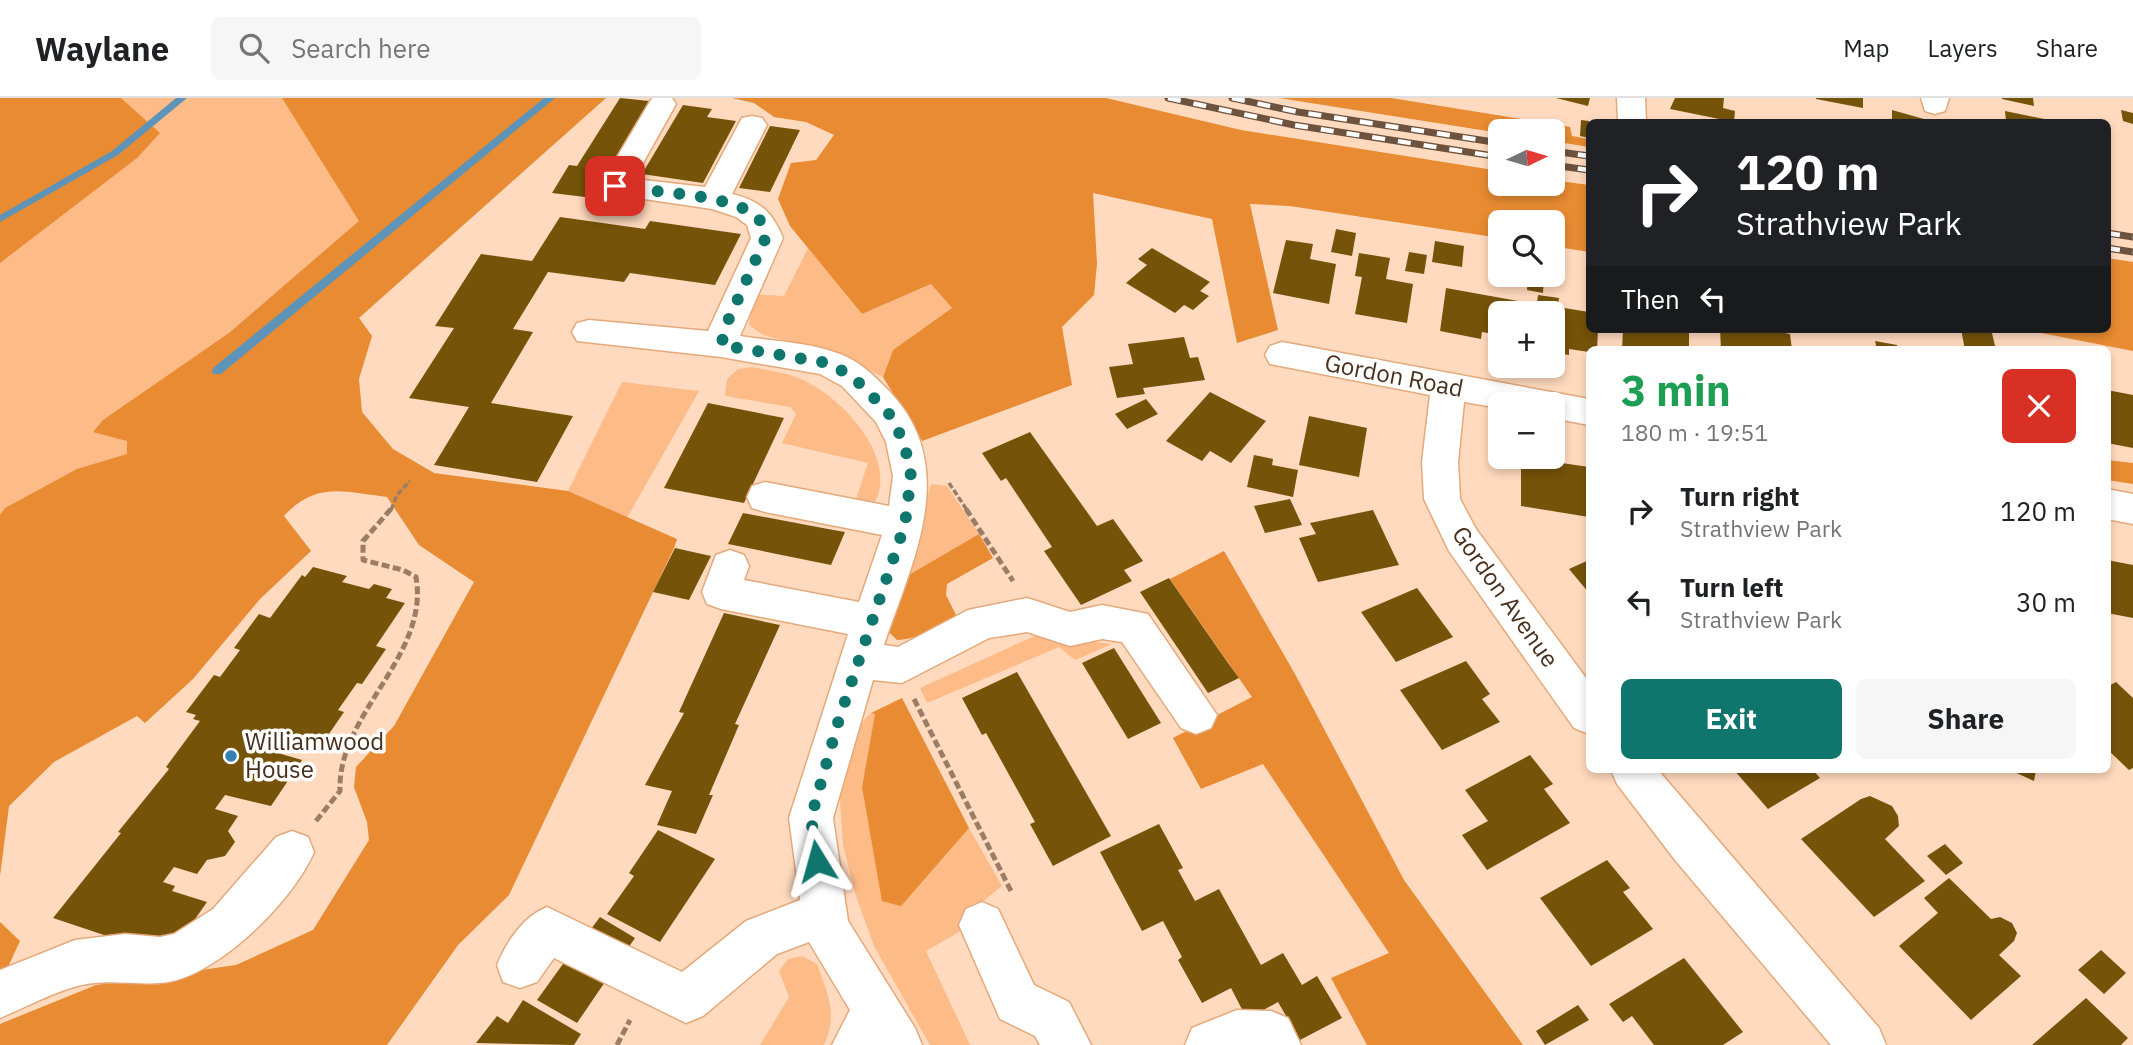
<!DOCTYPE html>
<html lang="en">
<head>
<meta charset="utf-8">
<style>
	:root { --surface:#fff; --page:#f6f6f6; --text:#202124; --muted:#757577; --line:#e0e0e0; --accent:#0f766e }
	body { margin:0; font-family:"IBM Plex Sans",sans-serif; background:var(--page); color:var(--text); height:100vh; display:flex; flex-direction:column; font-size:26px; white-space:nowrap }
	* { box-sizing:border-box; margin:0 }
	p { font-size:23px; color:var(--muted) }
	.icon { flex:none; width:38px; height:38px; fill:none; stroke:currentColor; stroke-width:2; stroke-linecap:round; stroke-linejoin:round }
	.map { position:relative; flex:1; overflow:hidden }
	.details { position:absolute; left:1586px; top:248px; width:525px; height:427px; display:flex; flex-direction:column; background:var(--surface); border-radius:10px; box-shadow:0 4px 10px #0003 }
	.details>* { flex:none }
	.guide { position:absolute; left:1586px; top:21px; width:525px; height:214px; border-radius:10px; box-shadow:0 4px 10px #0003; background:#202124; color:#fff; overflow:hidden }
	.needle { width:46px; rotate:85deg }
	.controls { position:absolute; left:1488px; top:21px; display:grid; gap:14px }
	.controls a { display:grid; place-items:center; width:77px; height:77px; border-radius:10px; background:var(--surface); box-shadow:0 4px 10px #0003; font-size:35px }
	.pin { position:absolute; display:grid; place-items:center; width:60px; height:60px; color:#fff; margin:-30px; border-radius:14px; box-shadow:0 4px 10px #0006 }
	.me { position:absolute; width:77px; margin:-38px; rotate:352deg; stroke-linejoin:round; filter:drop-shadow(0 0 5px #0008) }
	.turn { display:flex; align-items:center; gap:24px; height:147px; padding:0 35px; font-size:32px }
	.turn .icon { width:91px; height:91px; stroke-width:2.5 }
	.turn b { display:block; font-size:49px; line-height:60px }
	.then { display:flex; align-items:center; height:66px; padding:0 35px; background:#0003; gap:14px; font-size:26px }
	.round { display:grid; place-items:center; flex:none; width:74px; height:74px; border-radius:10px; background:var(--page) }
	.headline { display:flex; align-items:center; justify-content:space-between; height:119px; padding:0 35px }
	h1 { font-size:42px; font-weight:700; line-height:52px; color:#1e9e55 }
	.cta { display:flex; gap:14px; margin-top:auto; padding:14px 35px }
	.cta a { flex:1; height:80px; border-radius:10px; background:var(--accent); color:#fff; font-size:28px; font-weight:700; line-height:80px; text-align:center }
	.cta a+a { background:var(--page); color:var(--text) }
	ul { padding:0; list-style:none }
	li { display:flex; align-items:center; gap:21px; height:91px; padding:0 35px }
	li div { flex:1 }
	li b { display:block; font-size:26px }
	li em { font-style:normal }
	header { display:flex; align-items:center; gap:42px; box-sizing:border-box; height:98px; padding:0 35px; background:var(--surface); border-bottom:2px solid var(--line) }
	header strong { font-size:33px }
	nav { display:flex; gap:38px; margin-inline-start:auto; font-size:24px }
	.search { width:490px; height:63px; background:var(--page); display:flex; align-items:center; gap:18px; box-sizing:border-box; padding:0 24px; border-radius:10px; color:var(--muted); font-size:26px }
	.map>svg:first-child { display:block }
	.green { fill:#fdbb87 }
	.forest { fill:#e88b32 }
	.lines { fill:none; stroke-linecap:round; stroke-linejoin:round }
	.stream { fill:#5d94b7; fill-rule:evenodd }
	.building { fill:#755309 }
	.minor-casing { stroke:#e4a97a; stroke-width:3 }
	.path-far1 { stroke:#9b7d66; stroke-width:3.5; stroke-dasharray:6 2.5; stroke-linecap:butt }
	.path { stroke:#9b7d66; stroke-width:5; stroke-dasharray:8 3.5; stroke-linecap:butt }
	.minor { fill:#fff; fill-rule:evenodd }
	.rail-casing { stroke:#6d533e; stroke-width:7 }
	.rail { stroke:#fff; stroke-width:4.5; stroke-dasharray:13; stroke-linecap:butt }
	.route { stroke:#0f766e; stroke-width:12; stroke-dasharray:0 21.6 }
	.poi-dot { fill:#3181b3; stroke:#fff; stroke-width:2.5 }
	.labels { text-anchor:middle; stroke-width:7; stroke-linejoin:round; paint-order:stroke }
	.street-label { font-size:24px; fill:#472f1c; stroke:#fff }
	.poi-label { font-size:24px; fill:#472f1c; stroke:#fff; text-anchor:start }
</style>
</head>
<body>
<header>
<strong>Waylane</strong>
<div class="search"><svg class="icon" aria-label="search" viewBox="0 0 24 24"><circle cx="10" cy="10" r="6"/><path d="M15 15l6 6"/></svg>Search here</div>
<nav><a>Map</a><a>Layers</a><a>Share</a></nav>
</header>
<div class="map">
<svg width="2133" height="947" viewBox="0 0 2133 947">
	<rect width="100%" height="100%" fill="#ffdabe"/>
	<g class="green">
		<path d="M0 0H576L550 21 0 592Z"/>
		<path d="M808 150 862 216 931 186 952 210 893 252 883 279 819 251 763 237 749 227 752 196 784 198Z"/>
		<path d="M752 269C769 273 790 275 805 283 843 301 898 359 875 404L865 406 856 401 868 365 782 345 796 316 790 309 725 298 727 281 738 271Z"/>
		<path d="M622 284 699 293 627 420 568 393Z"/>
		<path d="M931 386 947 388 979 436 907 478Z"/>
		<path d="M1037 537 1112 546 1075 562 1059 549 927 605 920 590Z"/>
		<path d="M871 615 875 616 862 689 947 753 969 730 1002 788 973 811 966 830 926 853 970 947H930L874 848 855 795 843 747 839 688 855 631Z"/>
		<path d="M802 858 817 866C828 896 838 917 824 947H760L789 899 779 873 788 861Z"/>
	</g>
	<g class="forest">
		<path d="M0 0H121L160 35 137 60 0 165Z"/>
		<path d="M282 0H606L359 220 372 238 359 281 362 314 393 351 434 375 568 393 677 441 674 450 509 797 458 847 387 947H0V926L96 887 236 867 313 832 369 742 367 724 354 689 356 669 394 628 474 484 419 447 387 399C344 394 316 383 284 418L311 453 260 501 193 581 145 625 137 618 54 664 9 708 0 778V417L5 410 77 371 127 356V343L93 334 103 322 229 235 359 123Z"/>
		<path d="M732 0H1106L1241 32 1500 73V86H1552V82L1589 87V154L1552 148V124H1500V140L1290 108 1250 106 1278 232 1237 245 1212 121 1093 95 1097 166 1094 197 1062 229 1072 287 922 343 883 279 893 252 952 210 931 186 862 216 790 128 778 101 791 65 816 62 834 37 806 24 774 19 754 5Z"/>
		<path d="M1279 0H1391L1570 29 1572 38 1589 41V49L1552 43V33L1500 35Z"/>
		<path d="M2107 160 2133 164V253L2021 231H2107Z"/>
		<path d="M2107 362 2133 365V386L2107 382Z"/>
		<path d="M979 436 993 460 947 486 946 497 956 517C941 530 917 541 897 542L888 533 907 478Z"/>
		<path d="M1224 453 1295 576 1404 782 1523 947H1367L1331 880 1389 855 1263 666 1201 691 1173 640 1252 599 1170 481Z"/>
		<path d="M902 600 969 730 901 808 882 803 862 689 875 616 871 615Z"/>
		<path d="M0 824 20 843 8 869 0 874Z"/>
	</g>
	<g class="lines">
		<g class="stream">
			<path d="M176 0H187L118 57 0 124V117L112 53Z"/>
			<path d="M544 0H555L221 276H213L212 273 213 270Z"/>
		</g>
	</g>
	<g class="building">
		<path d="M620 0 649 3 608 72 601 71 585 99 552 95 569 67 577 68Z"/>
		<path d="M1556 0H1590L1588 8Z"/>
		<path d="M1724 0 1723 10 1735 13 1734 24 1670 11 1675 0Z"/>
		<path d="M1816 0H1863V10L1816 1Z"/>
		<path d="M2002 0H2033L2034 8 2002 1Z"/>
		<path d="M683 7 712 11 707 19 736 23 703 85 642 76Z"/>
		<path d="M1892 12 1924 21 1925 24H1892Z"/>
		<path d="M2121 12 2133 15V26L2123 23Z"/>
		<path d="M2005 13 2054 23V24H2006Z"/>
		<path d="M1581 22 1589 23V40L1580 38Z"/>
		<path d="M770 28 800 32 770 94 739 90Z"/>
		<path d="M560 119 645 131 650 123 741 136 715 187 630 175 624 184 548 174 513 231 533 234 491 305 573 318 537 384 434 367 469 309 409 300 454 230 435 228 481 156 532 163Z"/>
		<path d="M1336 131 1356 135 1352 158 1331 154Z"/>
		<path d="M1286 142 1313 146 1310 161 1336 166 1329 206 1273 195Z"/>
		<path d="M1435 143 1464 148 1462 169 1432 164Z"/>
		<path d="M1152 150 1210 184 1200 193 1209 198 1193 212 1184 207 1175 215 1126 185 1147 167 1138 161Z"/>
		<path d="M1409 154 1427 157 1424 176 1405 173Z"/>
		<path d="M1359 155 1390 160 1386 181 1413 186 1407 225 1355 216 1362 179 1355 178Z"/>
		<path d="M1528 177H1544L1543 195 1527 192Z"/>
		<path d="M1446 190 1518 203 1517 215H1500V237L1482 234 1481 241 1440 233Z"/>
		<path d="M1538 197 1559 200 1558 209 1589 214V231H1598L1597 252 1589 254 1569 251V257L1552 254V215H1525L1526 203 1537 205Z"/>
		<path d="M1623 231 1689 233V252H1622Z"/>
		<path d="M1720 231H1762L1790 236 1792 252H1721Z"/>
		<path d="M1961 231H1991L1996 252H1965Z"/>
		<path d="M1184 239 1190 260 1198 259 1205 282 1143 290 1145 296 1117 300 1109 269 1133 266 1128 246Z"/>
		<path d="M1875 243 1897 247 1898 252H1877Z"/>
		<path d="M2107 292 2133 297V350L2107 345Z"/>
		<path d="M1210 294 1266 323 1231 365 1210 353 1202 363 1166 343Z"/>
		<path d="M1146 301 1158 316 1127 331 1115 316Z"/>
		<path d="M708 305 784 320 744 405 664 390Z"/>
		<path d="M1309 318 1367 330 1359 379 1299 367Z"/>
		<path d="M1030 334 1097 428 1113 421 1143 463 1124 472 1132 483 1081 507 1044 453 1052 449 1006 380 1001 383 982 355Z"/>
		<path d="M1254 357 1273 361 1272 367 1298 372 1293 399 1247 389Z"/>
		<path d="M1521 359 1589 369V419L1521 408Z"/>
		<path d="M1290 401 1302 427 1265 435 1254 408Z"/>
		<path d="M1373 412 1399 467 1318 484 1299 440 1316 436 1310 425Z"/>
		<path d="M743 415 828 431 845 434 831 467 728 446Z"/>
		<path d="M675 450 711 458 689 502 653 494Z"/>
		<path d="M1589 462V495L1569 471Z"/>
		<path d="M2107 462 2133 467V520L2107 515Z"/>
		<path d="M313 469 347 478 342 484 369 491 374 486 392 491 386 500 405 505 376 548 386 551 362 586 357 585 338 612 344 614 318 652 307 648 304 654 277 646 271 653 302 662 271 708 225 697 215 711 238 718 228 733 235 744 225 758 207 762 197 776 174 769 163 784 175 788 172 793 207 804 172 854 134 847 53 820 121 735 118 734 169 671 166 669 200 623 193 621 196 617 186 614 214 577 220 579 240 552 234 550 259 516 270 520 302 477 305 479Z"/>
		<path d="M1169 480 1228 565 1239 580 1208 595 1140 494Z"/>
		<path d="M1417 490 1453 539 1396 564 1361 514Z"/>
		<path d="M724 515 780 527 735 626 739 627 709 697H713L696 736 657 727 672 693 645 687 684 615 679 614Z"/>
		<path d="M1114 550 1161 625 1128 641 1082 565Z"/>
		<path d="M1466 563 1490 596 1482 601 1500 624 1442 652 1400 592Z"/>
		<path d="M1017 574 1111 738 1053 768 1030 726 1035 724 1018 693 986 635 982 637 962 600Z"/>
		<path d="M2116 584 2133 600V670L2129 672 2107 651V589Z"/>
		<path d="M1530 657 1553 686 1544 691 1570 725 1487 772 1462 737 1488 723 1465 692Z"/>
		<path d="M1734 672H1813L1820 680 1768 711Z"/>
		<path d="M2010 672H2036L2034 683Z"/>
		<path d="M1870 698 1892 708 1898 718 1899 728 1885 741 1925 783 1874 819 1801 741 1861 701Z"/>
		<path d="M1159 726 1183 770 1178 772 1195 803 1219 791 1261 867 1283 855 1302 887 1317 878 1342 920 1300 942 1278 904 1247 921 1231 890 1202 905 1178 862 1182 859 1163 823 1142 833 1100 754Z"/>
		<path d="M658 732 715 761 660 844 607 816 634 778 629 775Z"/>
		<path d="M1945 746 1963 765 1946 777 1927 758Z"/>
		<path d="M1607 762 1630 790 1623 794 1653 831 1591 868 1540 800Z"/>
		<path d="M1949 780 1991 821 2000 819 2012 825 2017 835 2014 843 1999 857 2021 878 1971 922 1899 848 1938 815 1924 800Z"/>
		<path d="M600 819 635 840 621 860 585 839Z"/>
		<path d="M2101 852 2126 875 2104 896 2078 872Z"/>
		<path d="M568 859 607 881 577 925 537 902Z"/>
		<path d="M1684 860 1743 934 1723 947H1654L1632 918 1623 924 1609 906Z"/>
		<path d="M2086 900 2128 940 2121 947H2032Z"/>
		<path d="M523 902 581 936 574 947 476 945 497 918 508 925Z"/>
		<path d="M1578 907 1589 922 1545 947 1536 933Z"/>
	</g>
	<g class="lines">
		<g class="minor-casing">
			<g id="minor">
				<path d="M652 0H672L676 6 634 81 705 89 742 20 752 18 762 20 767 27 732 96C760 103 772 113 783 140L740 238C772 243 810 244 840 256 861 264 874 278 890 294 962 370 911 466 884 547L898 549 968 512 1027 500 1070 514 1102 507 1148 516 1217 617 1211 630 1196 636 1181 630 1122 544 1102 541 1070 548 1027 534 989 540 902 585 873 582 833 720 848 823 915 930 922 947H832L850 912 809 844 777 856 703 918 686 925 554 860 537 884 520 890 503 884 497 867C507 843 523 819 547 809L682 874 746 823 800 802 789 720 848 536 721 511 707 506 702 494 716 457 730 452 744 457 749 468 744 482 859 504 882 437 765 414 752 410 747 399 752 388 765 384 889 408 893 378 886 344 876 324 842 288 820 276 721 259 577 243 572 234 577 225 589 222 708 233 751 140 747 127 736 119 712 111 604 95 600 88Z"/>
				<path d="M1617 0H1645L1646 24H1618Z"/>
				<path d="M1921 0H1949L1945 13 1935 16 1925 13Z"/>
				<path d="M1282 244 1589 301V327L1552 320V306H1500V310L1464 304 1458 364 1460 401 1476 431 1589 584V636L1574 630 1449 453 1424 401 1422 364 1430 297 1270 266 1265 257 1270 248Z"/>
				<path d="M2107 391 2133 396V426L2107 421Z"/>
				<path d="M1611 672H1658L1879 930 1886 947H1831L1675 762 1617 686Z"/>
				<path d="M292 733 308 739 314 754C294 802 215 882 160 885 131 887 104 880 74 889 49 896 24 910 0 920V872L75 842 125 836 160 839 174 836 213 811 276 739Z"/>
				<path d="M982 804 998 811 1034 887 1069 904 1091 947H1040L1035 938 1000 921 959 827 966 811Z"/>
				<path d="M1237 912 1271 913 1288 920 1301 947H1185L1192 930Z"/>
			</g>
		</g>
		<g class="path-far1">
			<path d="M949 385 967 412"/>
			<path d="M391 412 397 397 410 383"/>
		</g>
		<g class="path">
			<path d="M966 411 1013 483"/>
			<path d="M914 601 1011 793"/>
			<path d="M316 723 340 693C337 616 430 558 416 479L403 472 363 462V443L391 411"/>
			<path d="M617 947 630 922"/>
		</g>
		<use href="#minor" class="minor"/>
		<g class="rail-casing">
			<g id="rail">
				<path d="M1168 0 1294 27 1500 59"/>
				<path d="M1232 0 1298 14 1500 45"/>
				<path d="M1552 53 1589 58"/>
				<path d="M1552 67 1589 72"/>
				<path d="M2107 135 2133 139"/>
				<path d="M2107 150 2133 154"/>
			</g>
		</g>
		<use href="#rail" class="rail"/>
	</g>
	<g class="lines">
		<path class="route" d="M615 88C648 94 736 96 758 120 762 124 764 133 766 139L727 225 721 247 828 265 853 279 888 314 904 344 911 378 905 426 839 621 811 720 817 763"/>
	</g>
	<circle class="poi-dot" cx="231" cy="658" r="7"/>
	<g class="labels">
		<g class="street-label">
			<text transform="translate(1394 278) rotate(11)" y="8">Gordon Road</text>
			<text transform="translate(1505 499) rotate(55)" y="8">Gordon Avenue</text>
		</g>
		<g class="poi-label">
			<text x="245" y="652">Williamwood<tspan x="245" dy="28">House</tspan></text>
		</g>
	</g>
</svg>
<div class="controls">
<a><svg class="needle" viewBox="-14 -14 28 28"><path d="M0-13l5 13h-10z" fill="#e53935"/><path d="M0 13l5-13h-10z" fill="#757577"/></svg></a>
<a><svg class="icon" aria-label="search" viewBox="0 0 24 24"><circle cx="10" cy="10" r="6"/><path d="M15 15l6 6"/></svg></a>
<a>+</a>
<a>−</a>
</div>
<div class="pin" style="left:615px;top:88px;background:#d93025"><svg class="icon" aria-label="arrive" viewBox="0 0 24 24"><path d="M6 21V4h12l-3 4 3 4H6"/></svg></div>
<svg class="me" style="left:817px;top:763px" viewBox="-20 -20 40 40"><path d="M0-17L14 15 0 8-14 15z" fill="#0f766e" stroke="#fff" stroke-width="4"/></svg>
<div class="guide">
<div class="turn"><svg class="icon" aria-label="right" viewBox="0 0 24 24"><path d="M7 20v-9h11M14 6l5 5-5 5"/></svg><div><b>120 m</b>Strathview Park</div></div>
<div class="then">Then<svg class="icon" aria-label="left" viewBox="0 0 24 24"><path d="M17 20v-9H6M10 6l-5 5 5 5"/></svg></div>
</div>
<section class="details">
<div class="headline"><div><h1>3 min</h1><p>180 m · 19:51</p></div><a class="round" style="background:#d93025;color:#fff"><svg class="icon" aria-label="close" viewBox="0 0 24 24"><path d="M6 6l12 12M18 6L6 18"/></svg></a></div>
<ul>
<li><svg class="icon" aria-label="right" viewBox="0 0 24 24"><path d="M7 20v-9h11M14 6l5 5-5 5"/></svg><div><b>Turn right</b><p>Strathview Park</p></div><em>120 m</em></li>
<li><svg class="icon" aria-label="left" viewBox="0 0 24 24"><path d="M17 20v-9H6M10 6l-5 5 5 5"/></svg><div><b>Turn left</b><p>Strathview Park</p></div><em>30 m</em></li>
</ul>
<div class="cta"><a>Exit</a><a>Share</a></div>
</section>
</div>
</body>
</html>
